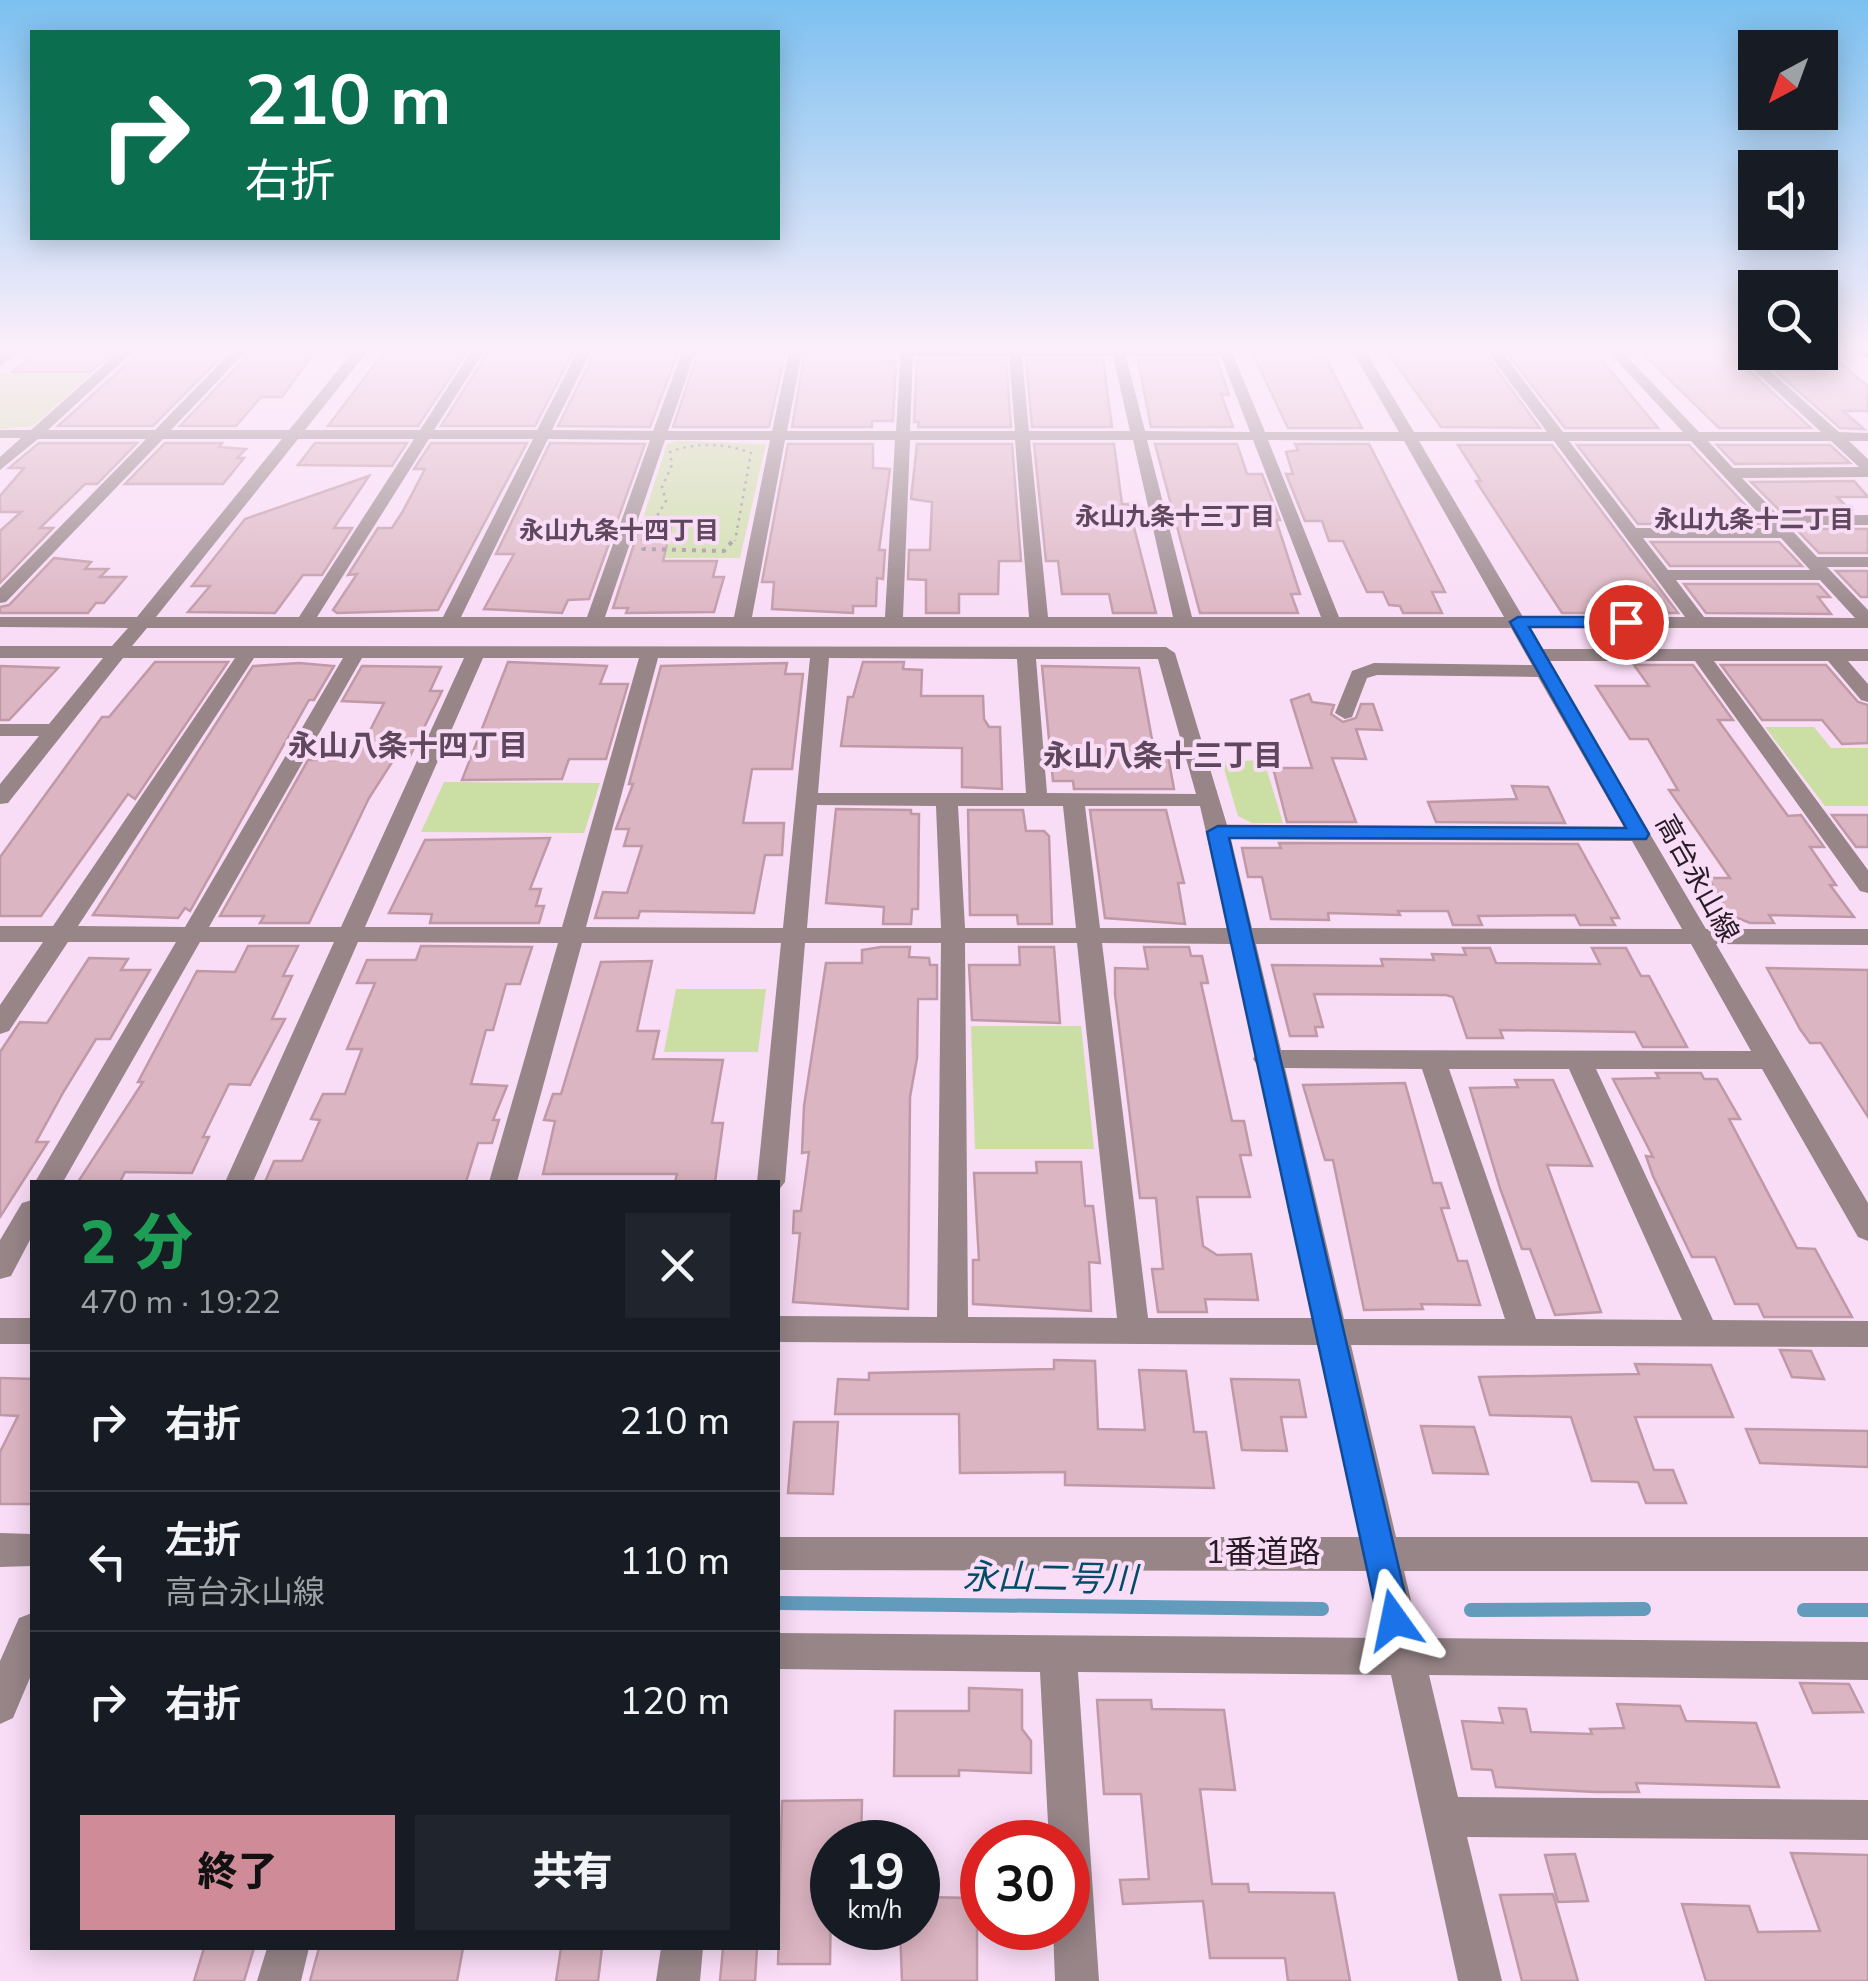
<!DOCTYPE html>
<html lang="ja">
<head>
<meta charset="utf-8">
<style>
	:root { --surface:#171b24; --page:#20242c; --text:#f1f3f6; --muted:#9ea1a6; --line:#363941; --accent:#cf8c98 }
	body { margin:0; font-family:"Nunito Sans","Noto Sans JP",sans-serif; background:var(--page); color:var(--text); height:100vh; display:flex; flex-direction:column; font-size:38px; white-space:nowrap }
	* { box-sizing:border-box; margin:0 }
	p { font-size:32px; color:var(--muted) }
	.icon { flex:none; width:55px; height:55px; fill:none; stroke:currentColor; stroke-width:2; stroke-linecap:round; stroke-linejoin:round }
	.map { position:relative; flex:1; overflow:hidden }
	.details { position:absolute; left:30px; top:1180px; width:750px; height:770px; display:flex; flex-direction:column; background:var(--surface); border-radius:0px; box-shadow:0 5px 25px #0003 }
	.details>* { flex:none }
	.banner { position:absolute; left:30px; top:30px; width:750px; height:210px; border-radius:0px; box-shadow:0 5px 25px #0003; background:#0b6e4f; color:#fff; overflow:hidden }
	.needle { width:65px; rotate:221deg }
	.tools { position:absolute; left:1738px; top:30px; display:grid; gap:20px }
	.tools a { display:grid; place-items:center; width:100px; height:100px; border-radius:0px; background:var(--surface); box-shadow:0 5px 25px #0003; font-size:50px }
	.speed { position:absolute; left:810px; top:1820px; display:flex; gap:20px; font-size:50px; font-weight:700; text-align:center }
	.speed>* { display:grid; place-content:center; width:130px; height:130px; border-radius:50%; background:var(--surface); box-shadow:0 5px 25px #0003; line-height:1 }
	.speed small { font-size:25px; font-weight:400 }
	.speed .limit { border:15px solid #d22; background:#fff; color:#111 }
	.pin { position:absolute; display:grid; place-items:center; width:85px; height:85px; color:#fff; margin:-42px; border:5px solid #fff; border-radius:50%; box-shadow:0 2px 10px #0007 }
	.me { position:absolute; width:110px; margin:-55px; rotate:348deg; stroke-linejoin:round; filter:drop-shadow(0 0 8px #0008) }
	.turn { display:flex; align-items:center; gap:35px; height:210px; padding:0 50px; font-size:45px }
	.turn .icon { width:130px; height:130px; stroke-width:2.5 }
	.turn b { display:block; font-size:70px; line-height:85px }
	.round { display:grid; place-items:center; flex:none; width:105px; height:105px; border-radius:0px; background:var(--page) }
	.overview { display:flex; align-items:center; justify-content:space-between; height:170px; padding:0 50px }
	h1 { font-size:60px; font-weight:800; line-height:75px; color:#1e9e55 }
	.action { display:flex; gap:20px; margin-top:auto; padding:20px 50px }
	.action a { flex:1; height:115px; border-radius:0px; background:var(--accent); color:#111; font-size:40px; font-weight:800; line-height:115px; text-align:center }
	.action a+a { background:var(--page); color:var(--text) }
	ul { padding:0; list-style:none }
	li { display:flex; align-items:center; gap:30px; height:140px; padding:0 50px; border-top:2px solid var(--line) }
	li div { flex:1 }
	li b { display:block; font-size:38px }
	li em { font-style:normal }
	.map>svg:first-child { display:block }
	.green { fill:#cbdea4 }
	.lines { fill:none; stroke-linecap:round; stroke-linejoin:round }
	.stream { stroke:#629bbb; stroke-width:14 }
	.building { fill:#dcb5c2; stroke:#bf99a6; stroke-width:2.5 }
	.path-far1 { stroke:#9e899b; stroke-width:2.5; stroke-dasharray:2.5 5; stroke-linecap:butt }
	.path { stroke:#9e899b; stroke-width:4; stroke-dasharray:4 6; stroke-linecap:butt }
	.minor { fill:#978588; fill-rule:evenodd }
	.route { fill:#1a73e8; stroke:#114b97; stroke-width:2.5 }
	.labels { text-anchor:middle; stroke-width:8; stroke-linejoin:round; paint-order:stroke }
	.far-neighbourhood-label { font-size:25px; font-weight:bold; fill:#5f475d; stroke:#f9dcf6 }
	.street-label { font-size:28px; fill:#261c25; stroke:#f9dcf6 }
	.neighbourhood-label { font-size:30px; font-weight:bold; fill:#5f475d; stroke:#f9dcf6 }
	.near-street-label { font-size:32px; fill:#261c25; stroke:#f9dcf6 }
	.near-water-label { font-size:35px; font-style:italic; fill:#014d68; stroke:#f9dcf6 }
</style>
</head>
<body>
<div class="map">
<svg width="1868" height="1981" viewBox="0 0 1868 1981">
	<rect width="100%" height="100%" fill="#f9dcf6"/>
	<g class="green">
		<path d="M0 374H91L33 426 0 429Z"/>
		<path d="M676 441 766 444 740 558H630L667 444Z"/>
		<path d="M1765 727H1814L1831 748H1868V806H1825Z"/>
		<path d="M1264 760V761L1283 823H1252L1238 816 1222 762Z"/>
		<path d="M444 782 600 783 584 833 421 832Z"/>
		<path d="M676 989H766L758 1052H664Z"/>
		<path d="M971 1026H1081L1094 1149H975Z"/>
	</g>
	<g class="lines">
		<g class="stream">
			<path d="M779 1603 1322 1609"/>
			<path d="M1471 1610 1644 1609"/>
			<path d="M1804 1610H1868"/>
		</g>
	</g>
	<g class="building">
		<path d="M45 347H119L90 372H12Z"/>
		<path d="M265 347H318L282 397H261L236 426H180L253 350Z"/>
		<path d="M388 347H470L418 426H328Z"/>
		<path d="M491 347H552L549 352H573L535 426H441Z"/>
		<path d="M615 347H680L650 427 558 426 595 352Z"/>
		<path d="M700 347H786L769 427H673Z"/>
		<path d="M806 347H879L880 361H896L893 421H872V427H792Z"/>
		<path d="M1384 347H1480L1540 428 1441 427Z"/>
		<path d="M1502 347H1591L1658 428H1565Z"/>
		<path d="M1636 347H1710L1715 352H1729L1811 428H1719Z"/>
		<path d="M217 350H228L153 426H58L140 352Z"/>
		<path d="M1251 350H1308L1311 355H1324L1362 428H1288Z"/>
		<path d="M1754 352H1827L1868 386V411H1843L1864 429 1840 428Z"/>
		<path d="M998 360H1006L1011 427H918L919 422H914L917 361Z"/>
		<path d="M1026 360H1103L1112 427H1032Z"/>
		<path d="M1138 360H1217L1229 395 1221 394 1233 427H1151Z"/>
		<path d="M39 443H137L97 484H85L40 528H53L0 583V531L21 512H0V496L24 468H9Z"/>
		<path d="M165 443H222L219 447 246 449 237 458H244L223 484H125Z"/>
		<path d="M315 443H407L392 466 298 465Z"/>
		<path d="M431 443H527L438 610 337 613 333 610 357 574 348 575 378 528H392L403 511 425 469H414Z"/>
		<path d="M550 443 645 444 589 599 568 600 562 613 484 609 514 554H496Z"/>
		<path d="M788 444H873V468L890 469 879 550H885L883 579 877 578 876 606H853V613L772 609 774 582H762Z"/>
		<path d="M917 444H1012L1021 561H999L998 594H959V613H926V580L908 579 909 550H930L932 502 911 499Z"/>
		<path d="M1034 444H1114L1122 504H1128L1156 613H1113L1109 594H1062L1058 561H1046Z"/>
		<path d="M1155 444H1237L1247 474H1262L1280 520H1276L1300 594H1291L1298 613H1200Z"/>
		<path d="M1295 444H1369L1445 592H1432L1442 613H1403L1400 606 1389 605 1383 592H1367L1343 541H1329L1322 521H1305L1286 474H1293L1286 452 1298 450Z"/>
		<path d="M1458 445H1552L1678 613H1562L1476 481H1481Z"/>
		<path d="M1577 445H1689L1763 524H1638Z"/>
		<path d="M1717 445H1830L1850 463 1735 464Z"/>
		<path d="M369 476 334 528H352L322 575H303L275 613 188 612 210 586H192L245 519Z"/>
		<path d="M1854 481 1868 497H1837L1851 511H1780L1751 482Z"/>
		<path d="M641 523H672L663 561H717L713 577H724L714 612 626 613 628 608H613Z"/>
		<path d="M1796 529H1868V553H1819Z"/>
		<path d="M1651 542H1779L1802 566H1670Z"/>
		<path d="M54 558 91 562 85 569H108L100 577H126L104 603H96L88 613H0V607L9 605Z"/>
		<path d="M1836 571H1868V597H1861Z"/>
		<path d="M1684 584H1818L1830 597H1818L1831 614 1706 613Z"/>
		<path d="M155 662H228L135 799 128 794 41 916H0V857L102 717H109Z"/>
		<path d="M508 662 607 666 600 684H628L606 759H569L562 779 462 780Z"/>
		<path d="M863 662H904L903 669 922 670 921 696H983L984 719 989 727H1000L1002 789 962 787V748L841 746 848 697H853Z"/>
		<path d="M299 663 334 666 314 700H309L190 911 185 908 178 918 93 915 253 666Z"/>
		<path d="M787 663 785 674H803L792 769H752L743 823H784L782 855H765L754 913 640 911 638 918H595L603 892 627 893 642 846H624L629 829H616L633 784H629L661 666Z"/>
		<path d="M1634 665H1693L1733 720H1718L1788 816 1801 815 1824 847H1810L1836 885H1830L1854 917 1769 915 1774 923H1750L1730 915 1708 878H1730L1669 790H1678L1648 739H1630L1596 686H1649Z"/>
		<path d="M1721 665H1826L1858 702 1868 705V743L1842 744 1822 720H1762Z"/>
		<path d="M0 666 58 668 9 720H0Z"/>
		<path d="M362 666 441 667 430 691H442L410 756H396L369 798 309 923H260L264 916H220L308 760H335L341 749 360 750 384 703 342 701Z"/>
		<path d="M1042 666 1139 668 1155 756H1168L1174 789H1074L1073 781H1053Z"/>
		<path d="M1309 694 1312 702 1334 705 1331 714 1343 722 1356 718 1361 704H1373L1382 730 1356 729 1366 759 1332 758 1356 822H1287L1273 768H1312L1291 700Z"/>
		<path d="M1512 786 1548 787 1565 823 1436 822 1428 802 1517 799Z"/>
		<path d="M836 809 911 810V814H919L918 909H912L911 924H883L884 907 826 903Z"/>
		<path d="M968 810H1023L1026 831H1044L1049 836 1052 924H1018L1017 915H970Z"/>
		<path d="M1090 810H1166L1184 883H1178L1185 924 1105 918Z"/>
		<path d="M1832 815H1868V847H1856Z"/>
		<path d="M550 838 530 889H541L536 906H544L539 923H430L432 914 389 913 425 840Z"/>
		<path d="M1279 843 1578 844 1619 918H1611L1615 925H1580L1575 915 1478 916 1482 925H1453L1448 911H1398L1400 915 1328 913 1329 920 1271 919 1262 877H1248L1242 848H1281Z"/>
		<path d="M248 946H298L283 976H292L272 1019H285L250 1085 229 1084 203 1137H209L192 1173 125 1172 120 1182H78L143 1082H138L197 971 235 972Z"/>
		<path d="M421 946 532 947 520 984H506L493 1030H486L471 1084 507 1086 493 1120H499L492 1143H478L466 1182H265L274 1161H302L320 1120 311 1119 323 1094H345L362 1049H347L375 983H357L367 960H416Z"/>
		<path d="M881 947H910L909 957 929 958 930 965H937V999H918L917 1058 910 1097 908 1309 793 1302 800 1233H793L794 1211H801L809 1152 802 1153 804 1106 826 963H862V950Z"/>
		<path d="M1019 947H1054L1060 1023 972 1020 969 965H1020Z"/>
		<path d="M1144 947H1189L1191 956H1202L1208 983H1201L1232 1121H1244L1251 1155H1240L1250 1197H1197L1203 1246 1217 1255 1251 1254 1258 1300 1205 1299 1207 1312H1158L1152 1269H1163L1156 1198H1140L1115 994V968L1148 969Z"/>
		<path d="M1463 948H1490L1496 963 1600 964 1592 948H1626L1641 976H1649L1687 1047H1643L1635 1032 1500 1030 1503 1038H1467L1453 997 1446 995 1314 994 1323 1027H1315L1317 1036H1290L1272 965 1383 966 1381 959 1434 960 1432 954 1466 955Z"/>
		<path d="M89 958 128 959 121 970H150L110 1039H96L64 1091 36 1142H48L0 1217V1052L20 1022 47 1023Z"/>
		<path d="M652 961 637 1031H659L653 1059 723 1060 712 1123H723L715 1182H675L677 1174H543L555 1121 544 1120 553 1094H561L601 962Z"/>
		<path d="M1767 968 1868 970V1117L1821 1043H1810L1800 1029Z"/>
		<path d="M1656 1073H1701L1704 1079H1717L1740 1119H1729L1797 1248 1815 1249 1852 1317H1764L1758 1304H1735L1715 1257H1692L1653 1176 1646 1156 1653 1157 1613 1079 1659 1078Z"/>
		<path d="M1515 1080H1553L1592 1166 1547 1165 1601 1312 1555 1315 1530 1249H1522L1500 1188 1470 1088 1518 1087Z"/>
		<path d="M1405 1083 1433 1183H1441L1449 1208H1441L1458 1261H1467L1480 1305 1421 1304 1423 1309 1364 1310 1333 1160H1325L1303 1085Z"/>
		<path d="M1036 1162H1081L1085 1206H1093L1100 1263 1089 1262 1091 1311 973 1304V1260H979L974 1173H1037Z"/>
		<path d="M1780 1350 1811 1351 1824 1379 1792 1377Z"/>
		<path d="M1054 1360 1095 1361 1098 1429 1145 1430 1139 1370 1186 1371 1194 1432H1206L1214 1488 1065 1485V1472L960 1473 959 1414H835L838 1379 869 1380V1373L1054 1369Z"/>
		<path d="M1635 1364 1711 1365 1733 1417H1635L1654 1470H1673L1686 1503H1646L1638 1482 1592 1481 1571 1417 1490 1415 1479 1377 1639 1374Z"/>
		<path d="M0 1378 32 1379V1504H0V1452L18 1416 0 1415Z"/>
		<path d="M1231 1379 1299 1380 1306 1417H1281L1287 1451 1242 1450Z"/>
		<path d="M794 1422H838L833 1494 788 1493Z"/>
		<path d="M1421 1426 1474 1427 1488 1474 1433 1473Z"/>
		<path d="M1746 1429 1868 1431V1467L1760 1463Z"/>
		<path d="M1800 1683 1849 1684 1863 1712 1813 1713Z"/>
		<path d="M969 1688 1022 1690V1729L1031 1741V1773L959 1770V1776H894L895 1711H969Z"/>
		<path d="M1097 1700H1151L1152 1709 1224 1710 1235 1790 1200 1789 1212 1884H1248L1249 1892 1334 1893 1350 1981H1288L1285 1958H1210L1203 1901 1123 1904 1120 1880 1149 1879 1141 1794H1104Z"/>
		<path d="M1617 1704 1680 1706 1686 1721 1756 1723 1779 1787 1636 1783 1639 1792H1596L1496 1787 1492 1770 1472 1769 1462 1721 1503 1723 1499 1708 1526 1709 1531 1732 1592 1734 1590 1729 1624 1728Z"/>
		<path d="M862 1800 861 1842H832L830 1964H778L782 1801Z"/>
		<path d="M1791 1853 1868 1855V1981H1706L1682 1904 1749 1906 1758 1932 1820 1931Z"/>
		<path d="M1575 1854 1588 1901 1558 1902 1545 1855Z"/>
		<path d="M1553 1894 1578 1981H1522L1500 1895Z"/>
		<path d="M918 1897 977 1898V1981H902L900 1928H918Z"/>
		<path d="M204 1948H254L244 1981H194Z"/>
		<path d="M319 1948H463L457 1981H310Z"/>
		<path d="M561 1948H602L598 1981H556Z"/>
		<path d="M723 1948H757L755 1981H720Z"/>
	</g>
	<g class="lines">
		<path class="path-far1" d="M642 541 666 501 662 487 672 465 670 452C695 442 726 443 751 453L735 541"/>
		<path class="path" d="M644 538 643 549 724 551 735 538"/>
		<g class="minor">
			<path d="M11 347H26L0 366V355Z"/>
			<path d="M124 347H138L48 430H155L236 347H250L171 430H289L357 347H371L305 430H420L474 347H487L434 430H537L580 347H593L552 430 653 431 684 347H697L668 431H772L790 347H803L787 431H896L901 347H1230L1265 432H1399L1350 347H1363L1414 432H1547L1484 347H1498L1563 432H1683L1604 347H1618L1699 432H1821L1729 347H1743L1839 432 1868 433V441H1849L1868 459V477L1742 478 1778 515H1868V525H1787L1817 557H1868V567H1827L1868 610V628H1529L1542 649H1868V661H1848L1868 684V702L1861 700 1828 661H1714L1868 870V893L1860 891 1695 661H1548L1706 929H1868V945L1716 944 1868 1203V1241L1858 1237 1762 1069H1596L1713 1320 1868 1321V1347L1351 1345 1396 1537H1868V1571H1404L1420 1638 1868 1642V1680L1429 1675 1458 1797 1868 1800V1840L1467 1837 1502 1981H1458L1391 1675 1078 1672 1099 1981H1055L1053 1928H1068V1842H1049L1040 1672 778 1669V1633L1383 1638 1369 1571 778 1570V1537H1361L1319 1345 778 1342V1316L937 1317 941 943H805L785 1182 778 1191V1182H757L781 943H582L517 1182H489L558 943 358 942 253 1182H225L334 942H200L63 1182H35L176 942H68L9 1031 0 1034V1005L43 942H0V926H53L235 658H123L8 803 0 804V784L39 736H0V724H49L103 658H0V646H112L128 628 0 627V617H137L282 439H163L6 602 0 603V588L146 439H38L0 470V457L21 438H0V430H31ZM913 356H1009L1015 431H910ZM1022 356H1113L1130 431H1029ZM1126 356H1221L1250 432 1145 431ZM298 439H414L299 617H156ZM429 439H533L443 617H317ZM548 439 650 440 587 617H461ZM665 440H770L734 617H605ZM785 440H895L885 617H752ZM910 440H1015L1029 617H903ZM1030 440H1133L1173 617H1048ZM1147 440H1253L1321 617H1192ZM1268 440 1404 441 1504 617H1339ZM1419 441H1554L1685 617H1523ZM1569 441H1691L1772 528H1636ZM1708 441H1831L1859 467 1733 468ZM1643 538H1781L1810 570H1668ZM1676 580H1820L1855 618 1704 617ZM147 628H1511L1532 665 1374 663 1352 671 1335 713 1345 719 1352 717 1367 678 1377 675 1538 677 1624 827 1227 825 1175 653 1166 647 132 646ZM254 658H343L185 927 78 926ZM362 658H464L341 927H209ZM483 658H639L562 927H365ZM658 658H810L783 928 586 927ZM829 658 1017 659 1026 793H818ZM1036 659H1158L1196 794 1047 793ZM817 805 936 806 941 928H807ZM958 806H1063L1076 928H965ZM1085 806H1200L1228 928H1100ZM1231 839 1632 841 1682 929 1252 928ZM965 943H1077L1117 1318 968 1317ZM1102 943 1231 944 1256 1054 1253 1059 1258 1066 1313 1318H1148ZM1256 944H1691L1751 1051 1281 1050ZM1285 1068 1422 1069 1505 1319H1344ZM1449 1069H1569L1682 1320 1536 1319Z"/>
			<path d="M1850 347H1865L1868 359Z"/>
			<path d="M32 1200V1236L11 1276 0 1279V1240L22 1203Z"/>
			<rect x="0" y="1318" width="32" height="26"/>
			<path d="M0 1533 32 1534V1566L0 1567Z"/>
			<path d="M32 1613V1673L13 1718 0 1724V1661L19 1618Z"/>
			<path d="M267 1948H309L301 1981H257Z"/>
			<path d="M661 1948H703L700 1981H656Z"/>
		</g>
	</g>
	<linearGradient id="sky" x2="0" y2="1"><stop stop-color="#7cc0f0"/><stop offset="0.56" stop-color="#fceffb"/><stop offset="1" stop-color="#fceffb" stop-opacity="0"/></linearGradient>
	<rect width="1868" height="624" fill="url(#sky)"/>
	<path class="route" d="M1518 617H1626L1635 622 1626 627H1529L1649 834 1646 839 1229 838 1411 1620 1406 1632 1394 1636 1383 1632 1378 1620 1207 832 1218 826 1626 828 1510 622Z"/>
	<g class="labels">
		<g class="far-neighbourhood-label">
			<text x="1175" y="525">永山九条十三丁目</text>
			<text x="1754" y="528">永山九条十二丁目</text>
			<text x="619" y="539">永山九条十四丁目</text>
		</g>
		<g class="street-label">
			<text transform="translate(1698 878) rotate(61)" y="10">高台永山線</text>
		</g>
		<g class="neighbourhood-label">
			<text x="408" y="756">永山八条十四丁目</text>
			<text x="1163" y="766">永山八条十三丁目</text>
		</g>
		<g class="near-street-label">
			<text x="1263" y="1563">1番道路</text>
		</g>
		<g class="near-water-label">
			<text transform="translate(1050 1578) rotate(1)" y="12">永山二号川</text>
		</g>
	</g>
</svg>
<div class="tools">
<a><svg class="needle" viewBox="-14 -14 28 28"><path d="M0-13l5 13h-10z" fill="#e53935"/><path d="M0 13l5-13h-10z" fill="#9ea1a6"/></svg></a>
<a><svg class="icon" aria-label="sound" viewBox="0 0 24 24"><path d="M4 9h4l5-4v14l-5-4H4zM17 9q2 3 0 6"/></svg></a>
<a><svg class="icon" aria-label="search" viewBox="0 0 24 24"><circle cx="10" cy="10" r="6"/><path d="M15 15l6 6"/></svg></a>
</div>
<div class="speed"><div>19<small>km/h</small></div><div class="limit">30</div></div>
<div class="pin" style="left:1626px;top:622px;background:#d93025"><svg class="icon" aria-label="arrive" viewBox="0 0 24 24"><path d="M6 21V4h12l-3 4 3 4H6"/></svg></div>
<svg class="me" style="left:1394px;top:1620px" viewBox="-20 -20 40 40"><path d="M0-17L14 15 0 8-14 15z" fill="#1a73e8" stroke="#fff" stroke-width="4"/></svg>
<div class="banner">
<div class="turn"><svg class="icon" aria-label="right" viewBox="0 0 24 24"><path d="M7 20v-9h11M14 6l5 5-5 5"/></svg><div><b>210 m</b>右折</div></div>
</div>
<section class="details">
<div class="overview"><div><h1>2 分</h1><p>470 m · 19:22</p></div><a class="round"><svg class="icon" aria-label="close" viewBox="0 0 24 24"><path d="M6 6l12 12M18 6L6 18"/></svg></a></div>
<ul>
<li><svg class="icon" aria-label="right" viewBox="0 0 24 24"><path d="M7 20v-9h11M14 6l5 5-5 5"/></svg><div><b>右折</b></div><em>210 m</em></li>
<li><svg class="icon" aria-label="left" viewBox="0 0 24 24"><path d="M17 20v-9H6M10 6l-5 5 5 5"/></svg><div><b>左折</b><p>高台永山線</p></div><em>110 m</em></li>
<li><svg class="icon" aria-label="right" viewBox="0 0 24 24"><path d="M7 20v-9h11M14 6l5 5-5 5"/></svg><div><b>右折</b></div><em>120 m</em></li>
</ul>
<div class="action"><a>終了</a><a>共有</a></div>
</section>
</div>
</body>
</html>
